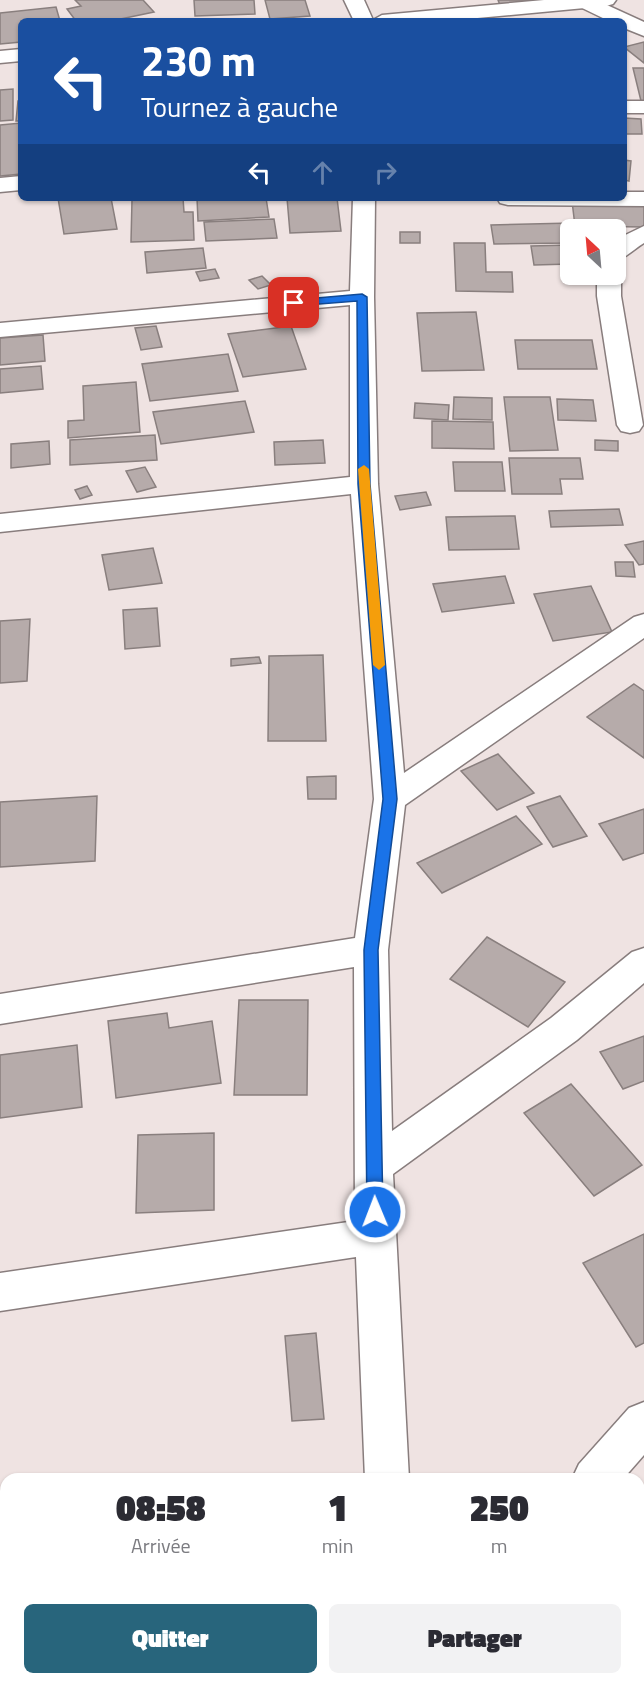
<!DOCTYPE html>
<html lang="fr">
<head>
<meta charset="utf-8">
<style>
	:root { --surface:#fff; --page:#f2f2f3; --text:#2b2b33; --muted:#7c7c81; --accent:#28657c }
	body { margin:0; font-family:"Titillium Web",sans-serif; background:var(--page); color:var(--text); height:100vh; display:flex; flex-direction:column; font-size:22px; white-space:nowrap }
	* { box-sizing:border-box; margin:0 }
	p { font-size:20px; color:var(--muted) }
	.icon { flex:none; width:33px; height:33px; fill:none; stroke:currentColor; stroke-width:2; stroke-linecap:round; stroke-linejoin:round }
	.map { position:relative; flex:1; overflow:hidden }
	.side { position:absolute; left:0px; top:1473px; width:645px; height:212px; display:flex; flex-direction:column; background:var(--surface); border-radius:18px 18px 0 0; box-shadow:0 2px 4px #0004 }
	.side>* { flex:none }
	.top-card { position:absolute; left:18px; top:18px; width:609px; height:183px; border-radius:9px; box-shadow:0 2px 4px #0004; background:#1a4fa0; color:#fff; overflow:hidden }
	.needle { width:39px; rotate:334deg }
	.buttons { position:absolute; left:560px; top:219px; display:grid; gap:12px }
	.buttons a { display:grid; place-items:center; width:66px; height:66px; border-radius:9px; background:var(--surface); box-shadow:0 2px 4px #0004; font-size:30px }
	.pin { position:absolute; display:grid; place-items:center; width:51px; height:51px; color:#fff; margin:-26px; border-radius:12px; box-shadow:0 3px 9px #0006 }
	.me { position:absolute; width:66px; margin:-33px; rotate:359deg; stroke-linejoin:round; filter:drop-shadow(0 0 4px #0008) }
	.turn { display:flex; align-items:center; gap:21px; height:126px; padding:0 24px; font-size:27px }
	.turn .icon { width:78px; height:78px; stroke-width:2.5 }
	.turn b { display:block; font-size:42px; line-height:51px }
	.lanes { display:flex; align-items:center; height:57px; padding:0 24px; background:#0003; justify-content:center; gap:30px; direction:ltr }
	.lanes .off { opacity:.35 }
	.eta { display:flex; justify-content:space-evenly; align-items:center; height:102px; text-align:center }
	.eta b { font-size:36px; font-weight:800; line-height:42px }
	.primary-button { display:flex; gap:12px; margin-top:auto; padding:12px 24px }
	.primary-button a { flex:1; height:69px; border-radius:9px; background:var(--accent); color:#fff; font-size:24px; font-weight:800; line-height:69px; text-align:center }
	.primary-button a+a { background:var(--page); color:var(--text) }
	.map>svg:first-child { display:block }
	.building { fill:#b6abaa; stroke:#897f7e; stroke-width:1.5 }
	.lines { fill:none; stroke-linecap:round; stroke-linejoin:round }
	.minor-casing { stroke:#887d7d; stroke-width:3 }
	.tertiary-casing { stroke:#887d7d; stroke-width:3 }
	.minor { fill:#fff; fill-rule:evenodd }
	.tertiary { fill:#fff; fill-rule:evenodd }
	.route { fill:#1a73e8; stroke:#114b97; stroke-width:1.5 }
	.slow { fill:#f59e0b }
</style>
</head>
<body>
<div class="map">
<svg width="644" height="1684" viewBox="0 0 644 1684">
	<rect width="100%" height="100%" fill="#efe3e2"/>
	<g class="building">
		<path d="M75 0H143L154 12 111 21H76L67 9 81 6Z"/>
		<path d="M194 0H254L255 14 195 16Z"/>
		<path d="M265 0H305L310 16 270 19Z"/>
		<path d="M498 0H548L500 5Z"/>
		<path d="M56 7 60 21H21V42L0 44V13Z"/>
		<path d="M644 42V63L624 47Z"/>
		<path d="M633 68H644V101H641Z"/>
		<path d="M13 89V120L0 121V90Z"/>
		<path d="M18 101H21V121H16Z"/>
		<path d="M624 118 641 119 642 134H624Z"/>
		<path d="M21 123V174L0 176V125Z"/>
		<path d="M624 160 631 161 629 181 624 180Z"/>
		<path d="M58 198H111L117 229 64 234Z"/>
		<path d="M183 198 184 212H193L194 240 131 242 132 200Z"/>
		<path d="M197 198H266L269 217 198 221Z"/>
		<path d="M287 198H337L341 231 290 233Z"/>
		<path d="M572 201 644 202V227L575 226Z"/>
		<path d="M274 219 277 238 206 241 204 222Z"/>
		<path d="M572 223 573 230H570V243L494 244 491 225Z"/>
		<rect x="400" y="232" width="20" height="11"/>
		<path d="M454 243H485L486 272H512L513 292 456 291Z"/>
		<path d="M570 245V264L534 265 531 246Z"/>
		<path d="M203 248 206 268 147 273 145 252Z"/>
		<path d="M215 269 219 278 200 281 196 272Z"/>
		<path d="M262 276 271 285 258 289 249 280Z"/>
		<path d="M476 312 484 370 422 371 417 313Z"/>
		<path d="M156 326 162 347 141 350 135 328Z"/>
		<path d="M291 326 306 369 243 377 228 334Z"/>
		<path d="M43 335 45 361 0 365V338Z"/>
		<path d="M515 340H592L597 369H518Z"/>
		<path d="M228 354 238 391 150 401 142 364Z"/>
		<path d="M41 366 43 389 0 393V369Z"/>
		<path d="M136 382 140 432 68 438V421L84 420 83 386Z"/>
		<path d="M454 397 492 398V420L453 419Z"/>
		<path d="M504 397H550L558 450 510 451Z"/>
		<path d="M557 399 593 400 596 421 558 420Z"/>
		<path d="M245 401 254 432 161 444 153 412Z"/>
		<path d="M415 403 449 405 448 420 414 418Z"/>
		<path d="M432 421 493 422 494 449 432 448Z"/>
		<path d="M155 435 157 460 70 465V440Z"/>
		<path d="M323 440 325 463 275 465 274 442Z"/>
		<path d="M595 440 618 441V451L595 450Z"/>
		<path d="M49 441 50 464 11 468V444Z"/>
		<path d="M509 458H580L583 479H560L562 494H512Z"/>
		<path d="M453 462H502L505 491H455Z"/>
		<path d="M145 467 156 487 137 492 126 471Z"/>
		<path d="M87 486 92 495 80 499 75 490Z"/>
		<path d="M426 492 431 505 400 510 395 496Z"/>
		<path d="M619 509 623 525 551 527 549 511Z"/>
		<path d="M515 516 519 549 449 550 446 517Z"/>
		<path d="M644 541V564L639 565 625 545Z"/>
		<path d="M153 548 162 583 109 590 102 555Z"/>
		<path d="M615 562H633L635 577 616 576Z"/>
		<path d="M505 576 514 603 442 612 433 584Z"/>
		<path d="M591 586 612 632 553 641 534 594Z"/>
		<path d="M157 608 160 646 125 649 123 610Z"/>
		<path d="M30 619 27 681 0 683V621Z"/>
		<path d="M323 655 326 741H268L269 656Z"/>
		<path d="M259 657 261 663 231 666V659Z"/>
		<path d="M634 684 644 691V758L587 717Z"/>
		<path d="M498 754 534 793 497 810 461 771Z"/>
		<path d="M336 776V799H308L307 777Z"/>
		<path d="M97 796 95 861 0 867V802Z"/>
		<path d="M560 796 587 836 553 847 527 807Z"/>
		<path d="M644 809V853L623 860 599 824Z"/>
		<path d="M516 816 542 844 442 893 417 863Z"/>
		<path d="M487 937 565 982 528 1027 450 979Z"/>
		<path d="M239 1000H308L307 1095H234Z"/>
		<path d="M167 1013 169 1028 212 1021 221 1083 116 1098 108 1021Z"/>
		<path d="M644 1036V1081L623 1089 600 1052Z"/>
		<path d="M77 1045 82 1107 0 1118V1055Z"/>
		<path d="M571 1084 642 1165 594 1196 524 1113Z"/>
		<path d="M214 1133V1210L136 1213 138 1135Z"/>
		<path d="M644 1234V1343L636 1347 583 1263Z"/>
		<path d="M316 1333 324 1419 292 1421 285 1336Z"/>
		<path d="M6 1523V1595L0 1596V1524Z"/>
		<path d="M187 1678H279L280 1684H187Z"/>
	</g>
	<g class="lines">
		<g class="minor-casing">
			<g id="minor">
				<path d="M577 0H596L644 22V36L624 28V21H609L578 6 575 2Z"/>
				<path d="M21 49V61L0 63V51Z"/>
				<rect x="624" y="101" width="20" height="12"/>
				<path d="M21 176V190L0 192V178Z"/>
				<path d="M624 192H644V206L508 205 500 203 497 198H624Z"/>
				<path d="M353 198H375L374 297 378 484 404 773 634 617 644 614V638L405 805 388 950 392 1131 551 1018 632 952 644 948V983L577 1040 393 1174 409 1479H365L356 1257 0 1311V1273L355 1221 354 967 0 1024V994L355 938 374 799 351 494 0 532V514L350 477V305L0 337V323L350 291Z"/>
				<path d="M644 226V243C634 249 626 258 615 261V240Z"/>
				<path d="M615 268 621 274V296L643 425 639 431 630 433 621 431 617 425 597 296V274H615Z"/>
				<path d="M644 1402V1455L623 1479H572L579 1464 629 1408Z"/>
				<path d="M374 1678H420L421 1684H375Z"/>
			</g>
		</g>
		<g class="tertiary-casing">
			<path id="tertiary" d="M344 0H364L373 20 382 15 544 0H616L613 4 606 6 445 21H354Z"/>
		</g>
		<use href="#minor" class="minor"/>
		<use href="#tertiary" class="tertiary"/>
	</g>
	<path class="route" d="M362 294 367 297 370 484 397 799 378 950 383 1212 380 1218 375 1220 369 1218 367 1212 364 950 383 799 358 484 357 301 294 306 289 303 294 300Z"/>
	<path class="slow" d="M364 465 369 469 385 665 379 670 373 665 358 469Z"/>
</svg>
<div class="buttons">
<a><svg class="needle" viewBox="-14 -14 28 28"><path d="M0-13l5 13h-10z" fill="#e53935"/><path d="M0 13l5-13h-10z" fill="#7c7c81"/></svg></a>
</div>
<div class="pin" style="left:294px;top:303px;background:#d93025"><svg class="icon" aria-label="arrive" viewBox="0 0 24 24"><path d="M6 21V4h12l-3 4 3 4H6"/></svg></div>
<svg class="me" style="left:375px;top:1212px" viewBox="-20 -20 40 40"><circle r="17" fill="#1a73e8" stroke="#fff" stroke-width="3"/><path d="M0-11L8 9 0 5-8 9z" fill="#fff"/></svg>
<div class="top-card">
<div class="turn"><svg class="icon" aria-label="left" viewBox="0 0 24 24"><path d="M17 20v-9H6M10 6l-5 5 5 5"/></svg><div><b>230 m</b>Tournez à gauche</div></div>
<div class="lanes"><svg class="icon" aria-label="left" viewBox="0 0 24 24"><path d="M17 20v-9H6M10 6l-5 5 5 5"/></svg><svg class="icon off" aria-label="ahead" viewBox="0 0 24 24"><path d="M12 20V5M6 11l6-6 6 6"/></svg><svg class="icon off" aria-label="right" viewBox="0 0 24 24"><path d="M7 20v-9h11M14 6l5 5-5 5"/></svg></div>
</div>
<section class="side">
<div class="eta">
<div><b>08:58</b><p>Arrivée</p></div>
<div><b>1</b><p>min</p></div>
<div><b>250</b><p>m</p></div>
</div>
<div class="primary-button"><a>Quitter</a><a>Partager</a></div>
</section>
</div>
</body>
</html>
